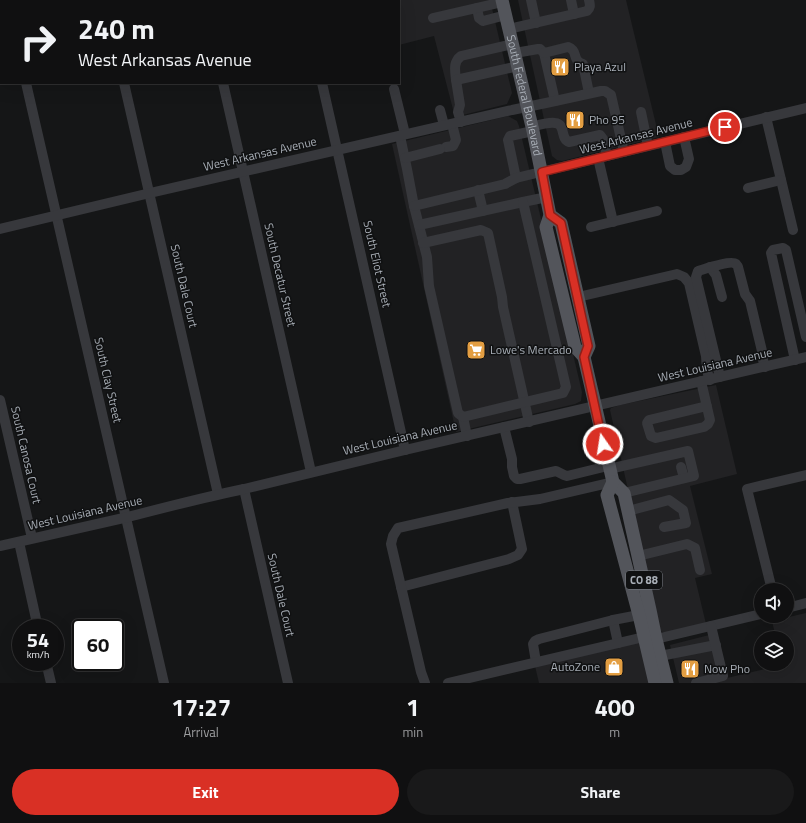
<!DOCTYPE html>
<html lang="en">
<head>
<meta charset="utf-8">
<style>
	:root { --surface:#101011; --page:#19191a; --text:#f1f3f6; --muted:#9c9d9f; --line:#303031; --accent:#d93025 }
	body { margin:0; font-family:"Titillium Web",sans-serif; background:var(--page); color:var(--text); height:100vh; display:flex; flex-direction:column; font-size:15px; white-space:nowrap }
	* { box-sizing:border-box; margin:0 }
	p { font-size:13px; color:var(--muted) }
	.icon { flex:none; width:22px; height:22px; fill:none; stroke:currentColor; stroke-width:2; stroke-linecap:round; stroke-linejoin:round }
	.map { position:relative; height:683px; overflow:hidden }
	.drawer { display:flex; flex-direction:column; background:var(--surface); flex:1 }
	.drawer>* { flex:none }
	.top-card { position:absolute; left:0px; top:0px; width:400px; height:84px; box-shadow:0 4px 16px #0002,0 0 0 1px var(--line); background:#101011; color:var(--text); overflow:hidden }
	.buttons { position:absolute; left:754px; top:583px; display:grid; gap:8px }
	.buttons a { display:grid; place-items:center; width:40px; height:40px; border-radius:50%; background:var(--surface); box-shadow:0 4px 16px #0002,0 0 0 1px var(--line); font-size:20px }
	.speed { position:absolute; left:12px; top:619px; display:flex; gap:8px; font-size:20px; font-weight:700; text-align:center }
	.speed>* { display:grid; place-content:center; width:52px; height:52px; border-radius:50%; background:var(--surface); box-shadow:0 4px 16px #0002,0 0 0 1px var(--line); line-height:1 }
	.speed small { font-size:10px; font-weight:400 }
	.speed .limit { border:2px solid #111; border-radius:6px; background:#fff; color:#111 }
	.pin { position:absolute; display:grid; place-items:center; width:34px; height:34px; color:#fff; margin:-17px; border:2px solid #fff; border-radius:50%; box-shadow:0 1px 4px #0007 }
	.me { position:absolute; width:44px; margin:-22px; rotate:347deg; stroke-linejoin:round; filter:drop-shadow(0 0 3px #0008) }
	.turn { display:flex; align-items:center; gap:14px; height:84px; padding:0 12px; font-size:18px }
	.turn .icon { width:52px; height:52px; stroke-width:2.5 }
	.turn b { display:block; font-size:28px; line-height:34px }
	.eta { display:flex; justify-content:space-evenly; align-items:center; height:68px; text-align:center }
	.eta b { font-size:24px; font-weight:700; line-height:28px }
	.cta { display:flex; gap:8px; margin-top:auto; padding:8px 12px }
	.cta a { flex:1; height:46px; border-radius:24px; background:var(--accent); color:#fff; font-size:16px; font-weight:700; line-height:46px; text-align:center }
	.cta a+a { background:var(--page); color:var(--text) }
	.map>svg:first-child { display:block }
	.built { fill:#222224 }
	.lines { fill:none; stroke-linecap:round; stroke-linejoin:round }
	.minor { stroke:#37383c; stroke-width:10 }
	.major { stroke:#53555b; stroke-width:13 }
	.route-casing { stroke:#8d1f18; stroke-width:10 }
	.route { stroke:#d93025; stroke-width:7 }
	.labels { text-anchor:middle; stroke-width:3; stroke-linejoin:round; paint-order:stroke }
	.shield { fill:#101112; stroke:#7a7f85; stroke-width:1 }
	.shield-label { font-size:11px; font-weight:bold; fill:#a8aeb6 }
	.poi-label { font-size:12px; fill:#a8aeb6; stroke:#101112; text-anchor:start }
	.street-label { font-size:12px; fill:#a8aeb6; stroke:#101112 }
</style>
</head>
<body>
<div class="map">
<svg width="806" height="683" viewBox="0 0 806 683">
	<rect width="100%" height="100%" fill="#151617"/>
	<g class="built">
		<path d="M358 0H490L512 93 507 104 455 117 434 36 399 45V1H358Z"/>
		<path d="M518 0H626L659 137 562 161 557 160 552 156Z"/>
		<path d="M508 116 517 121 519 126 582 392 581 401 575 404 456 432 392 144Z"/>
		<path d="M716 385 737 474 690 486 712 574 695 578 706 624 665 633 660 631 610 410 611 408 620 405Z"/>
		<path d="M806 613V683H679L670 645 717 633 727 678 782 665V664H787V638H776L772 621Z"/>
		<path d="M641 642 652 683H539L535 666Z"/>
	</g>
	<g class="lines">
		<g class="minor">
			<path d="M7 0V1"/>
			<path d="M112 0 113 1"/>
			<path d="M303 0 304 1"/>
			<path d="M531 0 536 23"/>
			<path d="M571 0 574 14"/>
			<path d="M203 1 208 0"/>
			<path d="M477 8 479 18 483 21 506 15"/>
			<path d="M433 18 503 2"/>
			<path d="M509 29 587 11C591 7 590 5 589 0"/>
			<path d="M0 49H1"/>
			<path d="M515 53 538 49H540L544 53 555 101"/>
			<path d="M544 53 568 47C579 51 571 60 583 64L589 93"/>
			<path d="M456 80C455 70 453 62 461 56L513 44"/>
			<path d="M26 83 164 683"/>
			<path d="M124 83 218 494"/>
			<path d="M223 83 311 472"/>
			<path d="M322 83 405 450"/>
			<path d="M394 89 405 134"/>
			<path d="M440 110 444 125"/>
			<path d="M641 112 648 146"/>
			<path d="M766 117 793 230"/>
			<path d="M461 122 458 112 460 105 456 80 518 66"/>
			<path d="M532 127C539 125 548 122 555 123 566 124 560 139 569 142L600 135 603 139 607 156"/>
			<path d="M400 136 407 169 414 206 427 257 429 286 458 413 463 417 467 436"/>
			<path d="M665 142 670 166 675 170H681L686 167 689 159 684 137"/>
			<path d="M446 147 453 146 456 140 452 124"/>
			<path d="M405 158 440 149"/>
			<path d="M598 158 613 222"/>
			<path d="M516 178 508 140 510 136 533 131"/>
			<path d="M748 188 781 180"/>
			<path d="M478 190 483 211"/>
			<path d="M414 206 505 184 516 178 806 108"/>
			<path d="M419 225 523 202 547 197"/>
			<path d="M591 227 657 211"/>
			<path d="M0 229 150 193 512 110 546 103 601 91H605L611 95 624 152"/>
			<path d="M423 243 481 230 488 233 502 297 503 307 529 422"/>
			<path d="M710 267 716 275 722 297"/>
			<path d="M578 297 677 274 684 277 689 283 706 356 707 371 710 380"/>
			<path d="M795 360 771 253 773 250 783 248 786 250 806 337"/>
			<path d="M720 377 696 277 698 271C705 269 731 260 736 264 737 265 738 266 738 267L745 294 750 301 762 351 763 360 765 367"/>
			<path d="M701 381 710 420 708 424 704 427 656 438 651 436 647 423 649 420 707 406"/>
			<path d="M0 400 32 538"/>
			<path d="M463 417 563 393 566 387 523 202"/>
			<path d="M504 427 512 459V467L514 476 517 479H520L556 471 564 475 567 476 608 466"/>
			<path d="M681 467 684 478"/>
			<path d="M609 469 688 451 694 476 624 493"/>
			<path d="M244 489 288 683"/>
			<path d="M628 511 669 500 683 510 686 523 664 527"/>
			<path d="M19 542 38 628"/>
			<path d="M0 546C43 536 85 527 128 517 167 507 205 497 244 489L405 450 806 357"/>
			<path d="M638 556 687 544 695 548 700 570"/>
			<path d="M401 587 509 559 518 555 522 549 512 502"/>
			<path d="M772 590 747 489 806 475"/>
			<path d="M787 608 806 603"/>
			<path d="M613 620 618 643"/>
			<path d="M656 639 761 614"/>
			<path d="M660 656 716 645"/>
			<path d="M46 662 51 683"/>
			<path d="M536 662 533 644 535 641 539 639 613 620 639 615"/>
			<path d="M425 683 421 672 391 544 393 536 398 528 508 503 540 499 613 482"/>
			<path d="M448 683 644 637"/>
			<path d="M696 683 723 676 711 626"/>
		</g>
		<g class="major">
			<path id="s1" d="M502 0 533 131 550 215 546 227 575 347 584 357 613 482 624 493 650 610 656 639 667 683"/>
			<path d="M550 215 561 223 589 346 584 357"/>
			<path d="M613 482 607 495 639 615 655 683"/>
		</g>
	</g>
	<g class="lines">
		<g class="route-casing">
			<path id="route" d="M603 444 584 357 588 346 561 223 550 215 542 172 725 127"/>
		</g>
		<use href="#route" class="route"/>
	</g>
	<defs>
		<g id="restaurant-square" transform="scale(1)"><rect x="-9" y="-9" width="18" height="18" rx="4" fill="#e39e42" stroke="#101112"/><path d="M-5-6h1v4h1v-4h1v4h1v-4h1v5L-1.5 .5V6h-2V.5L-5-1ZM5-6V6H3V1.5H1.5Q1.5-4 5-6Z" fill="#fff"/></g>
		<g id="supermarket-square" transform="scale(1)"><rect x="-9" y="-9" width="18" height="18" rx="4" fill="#e39e42" stroke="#101112"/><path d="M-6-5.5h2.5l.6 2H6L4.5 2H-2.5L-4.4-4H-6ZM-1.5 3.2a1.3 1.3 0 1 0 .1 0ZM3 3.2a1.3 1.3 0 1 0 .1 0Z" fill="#fff"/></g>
		<g id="shop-square" transform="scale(1)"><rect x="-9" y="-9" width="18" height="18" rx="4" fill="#e39e42" stroke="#101112"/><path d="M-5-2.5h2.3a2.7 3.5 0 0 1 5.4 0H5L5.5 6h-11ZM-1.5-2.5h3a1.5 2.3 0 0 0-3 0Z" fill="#fff"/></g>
	</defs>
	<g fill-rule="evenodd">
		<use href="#restaurant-square" x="560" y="67"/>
		<use href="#restaurant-square" x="575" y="120"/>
		<use href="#supermarket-square" x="476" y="350"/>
		<use href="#shop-square" x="614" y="667"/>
		<use href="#restaurant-square" x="690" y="669"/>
	</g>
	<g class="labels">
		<rect class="shield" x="626" y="571" width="36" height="18" rx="3"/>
		<g class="shield-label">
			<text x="644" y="584">CO 88</text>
		</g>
		<g class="poi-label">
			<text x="574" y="71">Playa Azul</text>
			<text x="589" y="124">Pho 95</text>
			<text x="490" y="354">Lowe's Mercado</text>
			<text x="600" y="671" text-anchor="end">AutoZone</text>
			<text x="704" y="673">Now Pho</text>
		</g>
		<g class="street-label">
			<text dy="4" stroke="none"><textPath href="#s1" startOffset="98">South Federal Boulevard</textPath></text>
			<text transform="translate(636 136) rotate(-14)" y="4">West Arkansas Avenue</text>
			<text transform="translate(260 154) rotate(-13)" y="4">West Arkansas Avenue</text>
			<text transform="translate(377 264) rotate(77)" y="4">South Eliot Street</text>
			<text transform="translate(280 275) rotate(77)" y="4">South Decatur Street</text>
			<text transform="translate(184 286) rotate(77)" y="4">South Dale Court</text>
			<text transform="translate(715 365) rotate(-13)" y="4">West Louisiana Avenue</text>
			<text transform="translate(108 380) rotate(77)" y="4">South Clay Street</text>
			<text transform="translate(400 438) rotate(-13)" y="4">West Louisiana Avenue</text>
			<text transform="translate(26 455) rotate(77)" y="4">South Canosa Court</text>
			<text transform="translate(85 513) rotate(-13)" y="4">West Louisiana Avenue</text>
			<text transform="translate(281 595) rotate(77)" y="4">South Dale Court</text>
		</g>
	</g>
</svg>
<div class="buttons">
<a><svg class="icon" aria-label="sound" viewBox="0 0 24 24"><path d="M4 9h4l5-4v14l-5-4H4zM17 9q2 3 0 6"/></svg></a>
<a><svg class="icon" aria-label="layers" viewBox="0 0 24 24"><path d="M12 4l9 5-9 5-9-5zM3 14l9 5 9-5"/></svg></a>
</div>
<div class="speed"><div>54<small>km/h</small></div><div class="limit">60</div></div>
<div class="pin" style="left:725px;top:127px;background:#d93025"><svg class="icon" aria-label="arrive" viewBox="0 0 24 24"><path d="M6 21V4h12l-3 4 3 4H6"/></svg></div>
<svg class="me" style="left:603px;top:444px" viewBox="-20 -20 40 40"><circle r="17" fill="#d93025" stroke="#fff" stroke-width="3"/><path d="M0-11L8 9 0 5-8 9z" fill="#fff"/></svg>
<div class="top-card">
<div class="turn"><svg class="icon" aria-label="right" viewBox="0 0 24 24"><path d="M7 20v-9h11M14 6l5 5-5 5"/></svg><div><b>240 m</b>West Arkansas Avenue</div></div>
</div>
</div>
<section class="drawer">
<div class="eta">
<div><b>17:27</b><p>Arrival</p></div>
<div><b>1</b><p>min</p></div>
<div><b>400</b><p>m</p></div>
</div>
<div class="cta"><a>Exit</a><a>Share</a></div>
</section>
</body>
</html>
